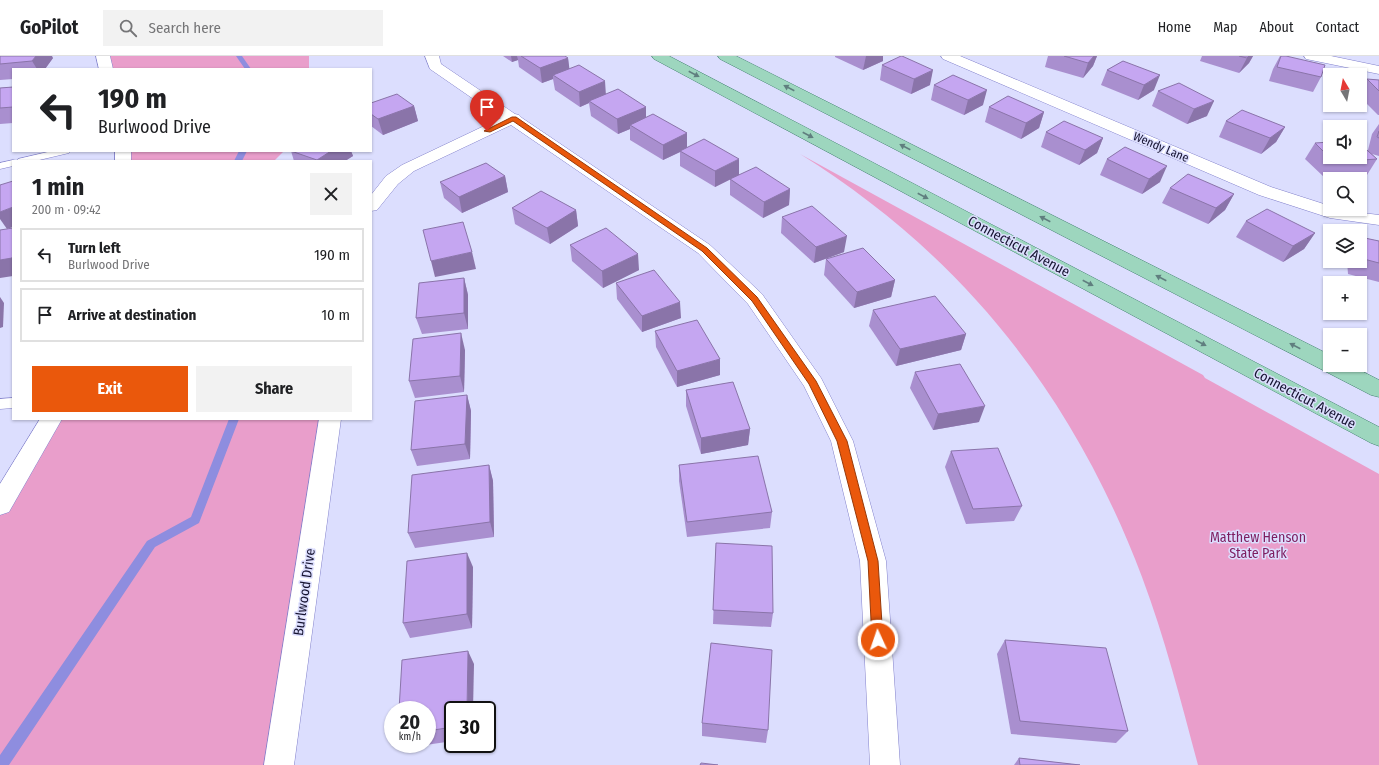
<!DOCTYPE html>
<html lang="en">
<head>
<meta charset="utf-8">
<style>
	:root { --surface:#fff; --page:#f2f2f2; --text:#202124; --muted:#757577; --line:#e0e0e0; --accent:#ea580c }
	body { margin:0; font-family:"Fira Sans Condensed",sans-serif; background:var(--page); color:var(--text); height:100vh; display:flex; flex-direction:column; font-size:15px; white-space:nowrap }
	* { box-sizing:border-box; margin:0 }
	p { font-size:13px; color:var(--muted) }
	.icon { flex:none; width:22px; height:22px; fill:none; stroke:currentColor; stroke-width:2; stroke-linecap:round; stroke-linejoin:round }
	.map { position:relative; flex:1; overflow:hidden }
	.sheet { position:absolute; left:12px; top:104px; width:360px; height:260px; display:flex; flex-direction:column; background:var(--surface); border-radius:0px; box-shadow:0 1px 3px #0004 }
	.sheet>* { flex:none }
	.banner { position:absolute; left:12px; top:12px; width:360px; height:84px; border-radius:0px; box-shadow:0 1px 3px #0004; background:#fff; color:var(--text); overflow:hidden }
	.needle { width:26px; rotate:350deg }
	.fabs { position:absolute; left:1323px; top:12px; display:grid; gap:8px }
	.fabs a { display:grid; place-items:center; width:44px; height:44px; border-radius:0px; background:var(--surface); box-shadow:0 1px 3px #0004; font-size:20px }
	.speed { position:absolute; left:384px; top:645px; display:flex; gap:8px; font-size:20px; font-weight:700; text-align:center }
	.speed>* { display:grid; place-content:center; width:52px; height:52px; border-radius:50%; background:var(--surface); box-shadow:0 1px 3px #0004; line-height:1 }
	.speed small { font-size:10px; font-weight:400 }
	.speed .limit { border:2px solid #111; border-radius:6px; background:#fff; color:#111 }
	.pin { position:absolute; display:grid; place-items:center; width:34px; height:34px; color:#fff; margin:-41px -17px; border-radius:50% 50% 50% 0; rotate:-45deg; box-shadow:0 0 4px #0007 }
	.pin .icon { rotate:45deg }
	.me { position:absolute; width:44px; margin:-22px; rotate:357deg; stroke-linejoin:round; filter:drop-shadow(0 0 3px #0008) }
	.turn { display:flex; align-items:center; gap:14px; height:84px; padding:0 20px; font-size:18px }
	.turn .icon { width:52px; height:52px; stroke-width:2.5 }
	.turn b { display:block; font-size:28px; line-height:34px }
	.round { display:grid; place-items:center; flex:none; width:42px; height:42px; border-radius:0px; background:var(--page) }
	.head { display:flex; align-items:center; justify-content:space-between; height:68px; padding:0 20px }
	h1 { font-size:24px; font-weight:700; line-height:30px }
	.primary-button { display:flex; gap:8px; margin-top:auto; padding:8px 20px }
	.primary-button a { flex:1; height:46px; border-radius:0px; background:var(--accent); color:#fff; font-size:16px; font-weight:700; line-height:46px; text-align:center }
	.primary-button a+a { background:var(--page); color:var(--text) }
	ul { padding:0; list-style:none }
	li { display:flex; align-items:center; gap:12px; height:54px; margin:0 8px 6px; padding:0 12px; border:2px solid var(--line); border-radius:0px }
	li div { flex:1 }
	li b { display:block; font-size:15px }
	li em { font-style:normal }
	header { display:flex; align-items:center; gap:24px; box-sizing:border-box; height:56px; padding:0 20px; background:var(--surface); border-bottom:1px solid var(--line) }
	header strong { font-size:19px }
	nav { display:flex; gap:22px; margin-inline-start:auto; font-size:14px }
	.search { width:280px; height:36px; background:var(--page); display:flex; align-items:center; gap:10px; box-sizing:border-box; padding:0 14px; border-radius:0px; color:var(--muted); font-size:15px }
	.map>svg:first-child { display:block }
	.green { fill:#e99ecb }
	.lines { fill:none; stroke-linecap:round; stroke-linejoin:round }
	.stream { fill:#8e8ddf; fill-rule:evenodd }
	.lane-casing { stroke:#8281cb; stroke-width:1 }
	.street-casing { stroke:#8281cb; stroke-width:1 }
	.primary-casing { stroke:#438170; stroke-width:1 }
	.lane { fill:#fff; fill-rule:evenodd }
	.street { fill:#fff; fill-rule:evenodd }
	.primary { fill:#9dd6be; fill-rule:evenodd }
	.wall { fill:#a98fcf }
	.shaded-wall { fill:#8a74a9 }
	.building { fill:#c5a6f1; stroke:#8a74a9 }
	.oneway { fill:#607f7f }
	.route { fill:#ea580c; stroke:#983908 }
	.labels { text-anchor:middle; stroke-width:3; stroke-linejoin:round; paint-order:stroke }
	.far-street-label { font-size:12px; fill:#161431; stroke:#dcdefe }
	.street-label { font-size:14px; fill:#161431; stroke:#dcdefe }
	.park-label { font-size:14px; fill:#7e1d60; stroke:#dcdefe }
</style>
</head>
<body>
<header>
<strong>GoPilot</strong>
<div class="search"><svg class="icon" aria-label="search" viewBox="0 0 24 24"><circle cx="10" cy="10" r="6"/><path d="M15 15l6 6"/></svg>Search here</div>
<nav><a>Home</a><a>Map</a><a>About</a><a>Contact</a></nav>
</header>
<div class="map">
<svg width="1379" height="709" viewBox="0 0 1379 709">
	<rect width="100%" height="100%" fill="#dcdefe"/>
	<g class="green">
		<path d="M103 0H309V13H106Z"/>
		<path d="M123 95H284L274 105H123Z"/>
		<path d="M800 98 1203 319 1205 322 1379 418V709H1198C1181 646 1165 582 1142 521 1074 341 964 200 800 98Z"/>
		<path d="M51 363H330L279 709H0V449Z"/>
	</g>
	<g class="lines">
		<g class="stream">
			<path d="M236 0H242L251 13H245Z"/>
			<path d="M239 95H247L242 105H234Z"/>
			<path d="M229 363H239L199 467 155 491 9 709H0V699L147 485 191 461Z"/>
		</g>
		<g class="lane-casing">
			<g id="lane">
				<path d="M52 95H70L69 97 35 105H17L18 103Z"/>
				<path d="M13 104 17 105H13V110L0 113V107Z"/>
				<path d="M13 342V352L0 353V343Z"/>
			</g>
		</g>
		<g class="street-casing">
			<g id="street">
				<path d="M96 0H110L113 13H99Z"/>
				<path d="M425 0H439L441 8 515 58 519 59 522 62 710 189 762 238 821 322 853 385 886 505 900 709H870L860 505 831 385 804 330 748 248 698 197 511 69 414 115 398 128 377 154 371 155V139L386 120 402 109 501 62 430 13Z"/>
				<path d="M941 0H960L1271 131 1330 150V153L1379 159V169L1330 162 1259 139 943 3Z"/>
				<path d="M1304 0H1331L1379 10V18L1311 4 1306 3Z"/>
				<rect x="115" y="95" width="16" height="10"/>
				<path d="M40 363H62L9 456 0 459V428Z"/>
				<path d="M319 363H341L294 709H264Z"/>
			</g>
		</g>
		<g class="primary-casing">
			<g id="primary">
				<path d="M652 0H669L1379 371V390L1371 387 654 3Z"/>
				<path d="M718 0H736L1330 299V309H1350L1379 324V341L1371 339 720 3Z"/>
			</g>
		</g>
		<use href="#lane" class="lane"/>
		<use href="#street" class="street"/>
		<use href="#primary" class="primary"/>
	</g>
	<g class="wall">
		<path d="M0 0 53 2 45 13H13V23L0 24Z"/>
		<path d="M503 0H565L568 2 569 13 606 38 646 51V61L687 77V91L739 119 715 131 680 110V96L663 104 630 84V73L618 78 591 60 589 47 580 51 555 34 553 23 542 27 519 11 518 4 512 6Z"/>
		<path d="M835 0H883V5L863 14 835 1Z"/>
		<path d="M1048 0H1097L1093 10 1083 22 1045 11Z"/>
		<path d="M1202 0H1253L1249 7 1239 17 1200 5Z"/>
		<path d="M1280 0 1321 21 1313 36 1269 25 1273 13Z"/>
		<path d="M1123 5 1154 34 1138 44 1101 29 1107 14Z"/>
		<path d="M882 9 930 29 911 38 880 24Z"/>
		<path d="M1367 23 1379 24V59H1378L1360 41V34Z"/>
		<path d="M934 29 983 49 964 59 931 44Z"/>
		<path d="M13 31V67L0 68V32Z"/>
		<path d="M1158 35 1207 60 1187 68 1152 50Z"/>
		<path d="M371 47 414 50 418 65 383 79 371 70Z"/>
		<path d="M989 51 1044 56 1039 72 1021 83 985 66Z"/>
		<path d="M1226 65 1285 71 1276 86 1261 98 1219 81Z"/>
		<path d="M1379 68V100L1372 98 1377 103 1367 119 1324 121 1305 103 1315 87 1368 94 1372 78Z"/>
		<path d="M1046 76 1103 82 1097 97 1079 109 1041 91Z"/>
		<path d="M291 95H351L353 100 345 105H294Z"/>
		<path d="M1107 103 1160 126 1142 138 1100 119Z"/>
		<path d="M505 120 508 136 462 157 444 142 440 126Z"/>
		<path d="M730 123 790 133 789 149 763 162 730 139Z"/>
		<path d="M1170 132 1234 138 1225 154 1208 168 1162 147Z"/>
		<path d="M512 152 576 154 578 170 550 188 515 168Z"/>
		<path d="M782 161 844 196 814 207 781 177Z"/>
		<path d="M1246 165 1315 177 1304 193 1283 206 1236 181Z"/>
		<path d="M1360 181 1379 185V226L1348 218 1347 205H1360Z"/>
		<path d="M570 189 639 214 603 232 572 205Z"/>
		<path d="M826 203 895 224 891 241 854 252 824 219Z"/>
		<path d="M464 222 468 239V273L422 278 416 262Z"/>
		<path d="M616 227 681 262 642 276 617 243Z"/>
		<path d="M873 254 966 278 961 294 896 310 869 270Z"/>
		<path d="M655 275 720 319 677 331 656 291Z"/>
		<path d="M465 294 464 336 415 342 409 325Z"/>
		<path d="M915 316 979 366 933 374 910 332Z"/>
		<path d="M686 334 750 373 748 389 701 398 686 350Z"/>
		<path d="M467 339 471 355 470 403 417 410 411 394Z"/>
		<path d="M951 395 1022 450 1014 465 966 468 945 411Z"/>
		<path d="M489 409 493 425 494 481 415 492 408 477Z"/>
		<path d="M679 409 772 456 770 472 687 481 679 425Z"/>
		<path d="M716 487 773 557 771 571 713 568Z"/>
		<path d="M473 511 472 572 410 582 403 567Z"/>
		<path d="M1005 584 1128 675 1116 687 1011 678 997 598Z"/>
		<path d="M474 608 453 654V685L405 692 402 688H427V654Z"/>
		<path d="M702 667 768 674 766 687 702 680Z"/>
		<path d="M1019 702 1080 709H1014Z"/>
	</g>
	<g class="shaded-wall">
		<path d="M36 0H52L53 2 45 13H37L32 5Z"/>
		<path d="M511 0H517L518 4 512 6Z"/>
		<path d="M866 0H883V5L863 14Z"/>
		<path d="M1094 0H1097L1093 10 1083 22 1088 7Z"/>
		<path d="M1249 0H1253L1249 7 1239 17 1247 2Z"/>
		<path d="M568 2 570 17 553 19V23L542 27 540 12Z"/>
		<path d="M933 14 930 29 911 38 914 23Z"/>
		<path d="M1160 19 1154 34 1138 44 1144 29Z"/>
		<path d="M605 25 606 40 589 45V47L580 51 579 36Z"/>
		<path d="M987 34 983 49 964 59 968 44Z"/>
		<path d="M1214 45 1207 60 1187 68 1194 53Z"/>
		<path d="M414 50 418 65 383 79 378 63Z"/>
		<path d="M646 51V66L630 69V73L618 78 617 63Z"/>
		<path d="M1044 56 1039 72 1021 83 1026 67Z"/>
		<path d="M1285 71 1276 86 1261 98 1270 82Z"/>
		<path d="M687 77V93L680 95V96L663 104V89Z"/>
		<path d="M1103 82 1097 97 1079 109 1085 94Z"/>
		<path d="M331 95H351L353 100 345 105H318L317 104Z"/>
		<path d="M739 103V119L715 131V115Z"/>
		<path d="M1167 110 1160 126 1142 138 1149 123Z"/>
		<path d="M505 120 508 136 462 157 459 141Z"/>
		<path d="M790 133 789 149 763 162 764 146Z"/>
		<path d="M1234 138 1225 154 1208 168 1216 152Z"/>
		<path d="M13 151V171L7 173 0 163V156Z"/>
		<path d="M576 154 578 170 550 188 547 172Z"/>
		<path d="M1315 177 1304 193 1283 206 1293 190Z"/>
		<path d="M847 180 844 196 814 207 816 191Z"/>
		<path d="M472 196 476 213 435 221 431 205Z"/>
		<path d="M638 198 639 214 603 232 602 215Z"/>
		<path d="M13 200V220L0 222V204Z"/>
		<path d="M464 222 468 239V273L464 257Z"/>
		<path d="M895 224 891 241 854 252 857 236Z"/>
		<path d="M0 241 4 247 3 271 0 272Z"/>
		<path d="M680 246 681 262 642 276V260Z"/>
		<path d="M461 277 465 294 464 336 460 320Z"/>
		<path d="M966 278 961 294 896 310 900 293Z"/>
		<path d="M720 303V319L677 331V315Z"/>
		<path d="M467 339 471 355 470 403 465 388Z"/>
		<path d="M985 350 979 366 933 374 938 358Z"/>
		<path d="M750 373 748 389 701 398V382Z"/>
		<path d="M489 409 493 425 494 481 490 466Z"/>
		<path d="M467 497 473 511 472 572 467 558Z"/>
		<path d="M468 595 474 608 473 654H467Z"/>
	</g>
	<g class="building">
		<path d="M0 0H36L32 5 0 8Z"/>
		<path d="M521 0H565L568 2 540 12Z"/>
		<path d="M901 0H902L933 14 914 23 882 9Z"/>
		<path d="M1064 0H1094L1088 7Z"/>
		<path d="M1239 0H1249L1247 2Z"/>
		<path d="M1281 0H1286L1325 9 1321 21 1277 11Z"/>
		<path d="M1123 5 1160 19 1144 29 1107 14Z"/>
		<path d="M579 9 605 25 579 36 553 19Z"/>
		<path d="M953 19 987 34 968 44 934 29Z"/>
		<path d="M1367 23 1379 24V35Z"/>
		<path d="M1179 27 1214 45 1194 53 1158 35Z"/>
		<path d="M13 31V51L0 52V32Z"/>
		<path d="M618 33 646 51 617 63 589 45Z"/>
		<path d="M397 38 414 50 378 63 371 58V47Z"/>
		<path d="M1008 40 1044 56 1026 67 989 51Z"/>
		<path d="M1242 54 1285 71 1270 82 1226 65Z"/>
		<path d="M653 58 687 77 663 89 630 69Z"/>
		<path d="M1064 65 1103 82 1085 94 1046 76Z"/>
		<path d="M1379 75V82L1377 81Z"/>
		<path d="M704 83 739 103 715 115 680 95Z"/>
		<path d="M1330 86V101H1360V88L1377 103 1334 106 1315 87Z"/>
		<path d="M1125 91 1167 110 1149 123 1107 103Z"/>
		<path d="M291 95H331L317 104Z"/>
		<path d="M486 107 505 120 459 141 440 126Z"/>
		<path d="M756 111 790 133 764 146 730 123Z"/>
		<path d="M1188 118 1234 138 1216 152 1170 132Z"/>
		<path d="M13 125V151L0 156V129Z"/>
		<path d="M541 135 576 154 547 172 512 152Z"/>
		<path d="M812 150 847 180 816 191 782 161Z"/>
		<path d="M1267 153 1315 177 1293 190 1246 165Z"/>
		<path d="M463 166 472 196 431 205 423 174Z"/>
		<path d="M13 172V200L12 202 0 204V174Z"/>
		<path d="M606 172 638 198 602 215 570 189Z"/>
		<path d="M1360 181 1379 185V207L1360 202Z"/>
		<path d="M863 192 895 224 857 236 826 203Z"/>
		<path d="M654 214 680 246 642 260 616 227Z"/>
		<path d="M464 222V257L416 262 419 227Z"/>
		<path d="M935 240 966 278 900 293 873 254Z"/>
		<path d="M697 264 720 303 677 315 655 275Z"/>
		<path d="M461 277 460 320 409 325 413 283Z"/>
		<path d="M960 308 985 350 938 358 915 316Z"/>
		<path d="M733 326 750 373 701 382 686 334Z"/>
		<path d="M467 339 465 388 411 394 415 345Z"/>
		<path d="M998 392 1022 450 973 453 951 395Z"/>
		<path d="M758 400 772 456 687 466 679 409Z"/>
		<path d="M489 409 490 466 408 477 412 419Z"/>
		<path d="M716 487 772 490 773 557 713 554Z"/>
		<path d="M467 497V558L403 567 407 505Z"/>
		<path d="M1005 584 1106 592 1128 675 1020 665Z"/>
		<path d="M711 587 772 594 768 674 702 667Z"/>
		<path d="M468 595 467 654H453V671L427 675V654H399L402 604Z"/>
		<path d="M1019 702 1080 709H1020Z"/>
		<path d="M701 707 718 709H700Z"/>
	</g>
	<defs><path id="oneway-solid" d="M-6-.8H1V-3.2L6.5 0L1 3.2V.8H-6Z"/></defs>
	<g class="oneway">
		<use href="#oneway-solid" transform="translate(694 18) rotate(28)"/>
		<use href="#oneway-solid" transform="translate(789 32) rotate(-153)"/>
		<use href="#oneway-solid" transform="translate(808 79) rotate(28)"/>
		<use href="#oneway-solid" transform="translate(905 91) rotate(-153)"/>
		<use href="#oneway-solid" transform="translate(923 140) rotate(28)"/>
		<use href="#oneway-solid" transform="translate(1045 163) rotate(-153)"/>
		<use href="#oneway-solid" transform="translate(1161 222) rotate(-153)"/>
		<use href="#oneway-solid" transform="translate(1088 227) rotate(28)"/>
		<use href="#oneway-solid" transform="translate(1201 287) rotate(28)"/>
		<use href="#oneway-solid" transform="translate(1295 290) rotate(-153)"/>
	</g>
	<path class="route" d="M512 61H516L707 192 757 241 816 325 847 385 878 505 883 584 881 587 878 589 874 587 872 584 868 505 837 385 809 328 752 245 702 195 513 65 490 76 484 75Z"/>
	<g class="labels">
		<g class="far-street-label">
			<text transform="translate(1161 91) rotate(23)" y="4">Wendy Lane</text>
		</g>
		<g class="street-label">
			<text transform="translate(1019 190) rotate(28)" y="5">Connecticut Avenue</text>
			<text transform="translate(1305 342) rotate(28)" y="5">Connecticut Avenue</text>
			<text transform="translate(304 536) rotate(-82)" y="5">Burlwood Drive</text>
		</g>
		<g class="park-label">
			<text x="1258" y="486">Matthew Henson<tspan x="1258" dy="16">State Park</tspan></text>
		</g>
	</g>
</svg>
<div class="fabs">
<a><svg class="needle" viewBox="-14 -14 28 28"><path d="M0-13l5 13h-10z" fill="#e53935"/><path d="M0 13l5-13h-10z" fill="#757577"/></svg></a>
<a><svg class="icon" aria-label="sound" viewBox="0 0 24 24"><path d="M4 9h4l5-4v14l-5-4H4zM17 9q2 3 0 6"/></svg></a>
<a><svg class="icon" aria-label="search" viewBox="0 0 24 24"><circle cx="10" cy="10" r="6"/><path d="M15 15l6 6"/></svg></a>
<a><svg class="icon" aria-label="layers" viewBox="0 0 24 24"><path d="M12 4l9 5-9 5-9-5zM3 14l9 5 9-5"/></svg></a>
<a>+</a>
<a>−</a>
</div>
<div class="speed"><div>20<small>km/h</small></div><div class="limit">30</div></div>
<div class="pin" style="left:487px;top:75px;background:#d93025"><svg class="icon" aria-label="arrive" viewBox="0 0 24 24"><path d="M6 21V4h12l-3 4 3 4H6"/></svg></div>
<svg class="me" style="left:878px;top:584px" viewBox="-20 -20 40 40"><circle r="17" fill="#ea580c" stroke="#fff" stroke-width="3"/><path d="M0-11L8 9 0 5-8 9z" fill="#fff"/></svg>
<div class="banner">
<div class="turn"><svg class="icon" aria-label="left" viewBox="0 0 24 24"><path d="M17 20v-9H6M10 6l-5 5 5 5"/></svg><div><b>190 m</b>Burlwood Drive</div></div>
</div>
<section class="sheet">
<div class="head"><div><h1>1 min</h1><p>200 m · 09:42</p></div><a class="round"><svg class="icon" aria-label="close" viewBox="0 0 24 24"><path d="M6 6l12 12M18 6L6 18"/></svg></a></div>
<ul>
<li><svg class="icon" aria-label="left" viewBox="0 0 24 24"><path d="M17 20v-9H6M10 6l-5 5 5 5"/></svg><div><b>Turn left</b><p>Burlwood Drive</p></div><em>190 m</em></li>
<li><svg class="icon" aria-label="arrive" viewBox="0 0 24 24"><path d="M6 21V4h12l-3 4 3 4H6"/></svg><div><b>Arrive at destination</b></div><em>10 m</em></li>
</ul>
<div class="primary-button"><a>Exit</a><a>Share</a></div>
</section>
</div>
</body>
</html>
